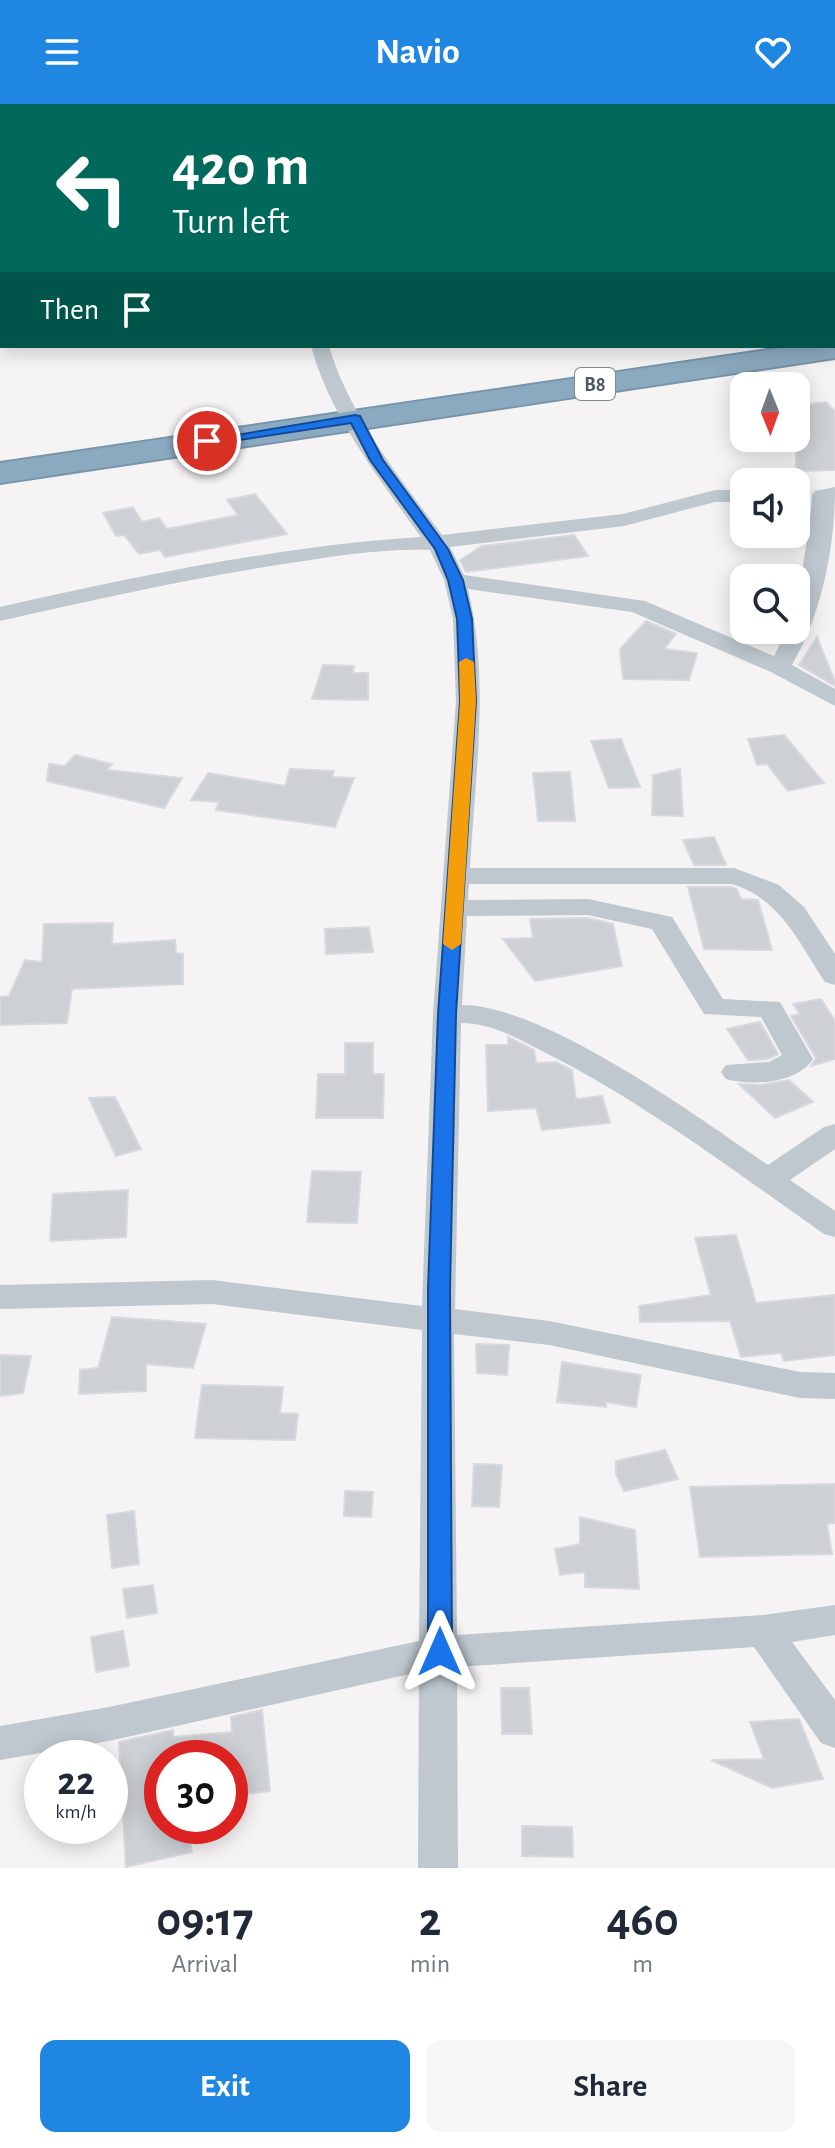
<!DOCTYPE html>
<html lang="en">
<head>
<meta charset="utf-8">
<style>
	:root { --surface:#fff; --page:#f6f6f7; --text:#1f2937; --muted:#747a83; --accent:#1f86e2 }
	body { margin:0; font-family:"Alegreya Sans",sans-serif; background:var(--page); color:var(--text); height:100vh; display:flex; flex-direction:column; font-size:30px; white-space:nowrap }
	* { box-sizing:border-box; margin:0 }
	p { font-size:26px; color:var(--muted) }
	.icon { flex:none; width:44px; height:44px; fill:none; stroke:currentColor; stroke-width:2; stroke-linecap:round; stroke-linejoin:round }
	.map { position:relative; height:1764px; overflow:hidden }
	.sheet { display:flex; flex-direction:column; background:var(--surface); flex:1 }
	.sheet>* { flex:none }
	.hud { position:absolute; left:0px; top:0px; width:836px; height:244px; box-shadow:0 4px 20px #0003; background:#00695c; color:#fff; overflow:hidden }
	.needle { width:52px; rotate:179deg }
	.fabs { position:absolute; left:730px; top:268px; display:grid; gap:16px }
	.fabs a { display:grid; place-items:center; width:80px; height:80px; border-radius:16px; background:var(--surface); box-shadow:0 4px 20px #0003; font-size:40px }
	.speed { position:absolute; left:24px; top:1636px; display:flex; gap:16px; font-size:40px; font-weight:700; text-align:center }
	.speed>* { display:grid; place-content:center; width:104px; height:104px; border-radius:50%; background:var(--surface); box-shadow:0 4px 20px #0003; line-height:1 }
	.speed small { font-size:20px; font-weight:400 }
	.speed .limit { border:12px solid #d22; background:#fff; color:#111 }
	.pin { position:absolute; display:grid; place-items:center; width:68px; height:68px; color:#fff; margin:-34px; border:4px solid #fff; border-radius:50%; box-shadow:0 2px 8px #0007 }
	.me { position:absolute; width:88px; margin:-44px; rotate:0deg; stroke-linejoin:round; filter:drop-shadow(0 0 6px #0008) }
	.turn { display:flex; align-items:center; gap:28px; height:168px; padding:0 40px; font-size:36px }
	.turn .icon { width:104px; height:104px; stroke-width:2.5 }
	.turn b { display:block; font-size:56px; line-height:68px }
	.then { display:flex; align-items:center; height:76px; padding:0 40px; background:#0003; gap:16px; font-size:30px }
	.eta { display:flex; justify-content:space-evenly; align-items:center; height:136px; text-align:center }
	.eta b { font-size:48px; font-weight:600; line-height:56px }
	.primary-button { display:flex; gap:16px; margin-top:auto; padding:16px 40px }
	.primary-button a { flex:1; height:92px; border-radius:16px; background:var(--accent); color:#fff; font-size:32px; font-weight:600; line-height:92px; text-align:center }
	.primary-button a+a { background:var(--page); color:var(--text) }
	header { display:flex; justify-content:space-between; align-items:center; height:104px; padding:0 40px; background:var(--accent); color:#fff; font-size:36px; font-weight:600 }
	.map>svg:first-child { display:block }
	.building { fill:#cdd0d5; stroke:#d7d9de; stroke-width:2 }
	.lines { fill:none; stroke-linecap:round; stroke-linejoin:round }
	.highway-casing { stroke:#7795ab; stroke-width:4 }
	.street { fill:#bec8ce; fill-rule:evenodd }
	.highway { fill:#8caabf; fill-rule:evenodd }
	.route { fill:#1a73e8; stroke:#114b97; stroke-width:2 }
	.slow { fill:#f59e0b }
	.labels { text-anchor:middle; stroke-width:8; stroke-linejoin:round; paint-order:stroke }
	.shield { fill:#fff; stroke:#808a90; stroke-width:2 }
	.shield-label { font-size:20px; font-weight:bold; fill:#4a5860 }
</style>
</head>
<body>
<header><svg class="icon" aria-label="menu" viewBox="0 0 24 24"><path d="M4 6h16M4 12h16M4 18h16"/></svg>Navio<svg class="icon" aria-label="heart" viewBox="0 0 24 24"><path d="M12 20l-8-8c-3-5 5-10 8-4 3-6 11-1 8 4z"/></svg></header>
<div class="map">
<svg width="835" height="1764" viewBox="0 0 835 1764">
	<rect width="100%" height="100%" fill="#f5f3f3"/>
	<g class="building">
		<path d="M826 298 835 307V366L796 367V302Z"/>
		<path d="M255 390 287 430 165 453 160 446 139 450 124 431 116 432 103 409 133 403 142 418 159 414 167 425 238 411 227 396Z"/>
		<path d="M574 431 588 452 466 468 460 456 482 442Z"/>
		<path d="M646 517 676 530 664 545 697 549 689 576 623 575 620 545Z"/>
		<path d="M817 533 835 578V582L799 561Z"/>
		<path d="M323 561 354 562 353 569H368V596L312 595Z"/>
		<path d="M784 631 824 679 788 687 767 660 757 661 748 635Z"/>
		<path d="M621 635 640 683 609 684 591 637Z"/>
		<path d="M75 651 112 660 107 666 182 674 164 704 47 677 49 660 65 662Z"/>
		<path d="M290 665 334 667 332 673 354 674 335 723 216 706 219 698 191 696 208 669 285 682Z"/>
		<path d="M680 665 683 712 652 711 653 671Z"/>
		<path d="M570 668 575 717H538L533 669Z"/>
		<path d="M714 733 726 761H694L683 736Z"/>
		<path d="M688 783H731L737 785 741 795 758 796 772 846 704 845Z"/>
		<path d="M588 814 613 820 622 862 535 877 503 835 533 834 530 815Z"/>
		<path d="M113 819 112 840 175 836 176 849 183 850V880L72 885 67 919 0 921V893L9 892 25 856 42 858 44 820Z"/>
		<path d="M369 823 373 848 326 850 325 825Z"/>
		<path d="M821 895 835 917V955L811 962 816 954 791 912 800 910 793 900Z"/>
		<path d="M760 918 778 950 768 955 748 956 727 925Z"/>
		<path d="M508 933 534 946 536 959 556 958 572 966 576 995 602 992 610 1019 542 1026 536 1004 488 1007 486 941H508Z"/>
		<path d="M345 939H373V970H384L383 1014H316L318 970H345Z"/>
		<path d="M789 976 813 998 775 1014 739 980 761 981Z"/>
		<path d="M115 993 141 1045 116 1052 89 994Z"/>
		<path d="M312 1067 361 1068 357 1119 307 1118Z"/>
		<path d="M128 1086 126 1133 50 1137 53 1090Z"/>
		<path d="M736 1131 756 1199 835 1191V1251L784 1257 781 1249 741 1253 730 1217 640 1218 639 1202 711 1191 695 1134Z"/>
		<path d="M112 1213 206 1220 193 1264 146 1260V1287L79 1290 80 1266 98 1264Z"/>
		<path d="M476 1240 509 1241 507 1271 477 1269Z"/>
		<path d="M0 1251 31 1252 23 1289 0 1292Z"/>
		<path d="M562 1258 641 1271 636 1303 606 1298V1303L557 1298Z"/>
		<path d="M202 1281 283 1283 280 1309 298 1310 295 1336 195 1334Z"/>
		<path d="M665 1346 678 1375 624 1387 616 1370V1357Z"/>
		<path d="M474 1360 502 1361 499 1403 472 1402Z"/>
		<path d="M835 1380V1419L827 1420 832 1450 700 1453 690 1383Z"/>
		<path d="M345 1387 373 1388 371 1413 344 1412Z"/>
		<path d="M134 1407 139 1460 112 1464 107 1411Z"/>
		<path d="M580 1413 635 1426 639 1485 585 1483V1468L560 1471 555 1445 580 1440Z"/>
		<path d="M153 1481 157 1509 127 1514 123 1485Z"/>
		<path d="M123 1527 129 1562 96 1568 91 1533Z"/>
		<path d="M501 1584H529L532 1630H502Z"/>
		<path d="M262 1606 270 1687 237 1691 234 1654H162V1722H187L192 1748 126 1763 119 1638 173 1626V1633L232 1628 231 1613Z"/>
		<path d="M799 1615 823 1675 772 1684 711 1656 764 1655 750 1618Z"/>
		<path d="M522 1722 572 1723 573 1753 522 1752Z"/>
	</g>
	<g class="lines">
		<g class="highway-casing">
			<path id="highway" d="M834 236 835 254 0 379V359L795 242H834Z"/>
		</g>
		<g class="street">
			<path d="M293 0H309L310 2H294Z"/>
			<rect x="707" y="0" width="16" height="2"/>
			<rect x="834" y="2" width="1" height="10"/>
			<path d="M0 33 2 34V44L0 43Z"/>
			<path d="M2 61V71L0 72V62Z"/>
			<path d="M311 242H329C349 311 400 374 442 431L623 410 715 386H744V398H715L624 422 450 443 464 471 645 497 774 552 787 526H796C796 481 810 437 812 391L815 387 835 383C835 440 823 508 792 561L835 585V602L771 568 632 508 468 485C490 575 475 672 470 764H734L779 781 804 803 835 850V881L825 878C799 839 781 795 732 780H469L468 796 588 795 672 813 723 895 780 898 813 955C797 980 751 982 726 975L721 968 726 961 769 958 782 951 761 913 704 910 652 825 588 811 467 812 462 901C544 901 698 1013 768 1061L824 1023 835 1020V1045L790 1076 835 1107V1133L824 1130C734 1067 645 999 546 949 518 935 493 919 461 919L455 1205 549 1217 800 1268 835 1269V1295L800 1294 549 1241 454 1230 457 1531 763 1511 835 1501V1531L792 1538 835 1596V1644L821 1639 754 1543 457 1563 458 1764H418L419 1568 109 1637 0 1656V1622L109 1603 419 1537 422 1226 212 1200 0 1205V1181L212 1176 422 1202 433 910 456 597 453 515 444 476 430 446C384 444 336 452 290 459 192 474 96 495 0 517V503C139 472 278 442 421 433 380 376 329 310 311 242Z"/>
		</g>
		<use href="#highway" class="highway"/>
	</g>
	<path class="route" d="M355 311 360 312 383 356 448 445 463 476 472 515 476 597 456 910 450 1185 452 1548 449 1556 440 1559 432 1556 428 1548V1185L438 910 460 597 457 515 448 476 435 445 370 356 351 319 207 341 201 337Z"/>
	<path class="slow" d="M466 554 474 558 476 597 461 840 452 846 443 840 460 597 459 558Z"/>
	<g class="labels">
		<rect class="shield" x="575" y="264" width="40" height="32" rx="6"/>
		<g class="shield-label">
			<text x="595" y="287">B8</text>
		</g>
	</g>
</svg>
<div class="fabs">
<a><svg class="needle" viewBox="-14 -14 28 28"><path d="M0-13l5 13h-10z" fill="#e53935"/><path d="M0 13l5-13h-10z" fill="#747a83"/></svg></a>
<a><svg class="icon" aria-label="sound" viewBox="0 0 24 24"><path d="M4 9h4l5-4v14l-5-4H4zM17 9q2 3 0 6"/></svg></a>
<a><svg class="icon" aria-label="search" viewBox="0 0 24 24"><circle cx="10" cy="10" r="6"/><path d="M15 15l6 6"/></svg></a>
</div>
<div class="speed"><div>22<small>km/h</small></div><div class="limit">30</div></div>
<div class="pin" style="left:207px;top:337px;background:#d93025"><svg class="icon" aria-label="arrive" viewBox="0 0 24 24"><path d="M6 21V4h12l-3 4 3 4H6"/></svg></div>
<svg class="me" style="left:440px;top:1548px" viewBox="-20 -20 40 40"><path d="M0-17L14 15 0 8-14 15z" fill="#1a73e8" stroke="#fff" stroke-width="4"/></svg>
<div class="hud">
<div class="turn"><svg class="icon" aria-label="left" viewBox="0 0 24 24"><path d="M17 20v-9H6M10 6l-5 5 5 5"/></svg><div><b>420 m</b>Turn left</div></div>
<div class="then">Then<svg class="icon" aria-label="arrive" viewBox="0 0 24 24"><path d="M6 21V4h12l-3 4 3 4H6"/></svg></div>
</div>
</div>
<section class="sheet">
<div class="eta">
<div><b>09:17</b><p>Arrival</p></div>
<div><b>2</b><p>min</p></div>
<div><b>460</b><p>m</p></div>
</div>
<div class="primary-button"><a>Exit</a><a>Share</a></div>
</section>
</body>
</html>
